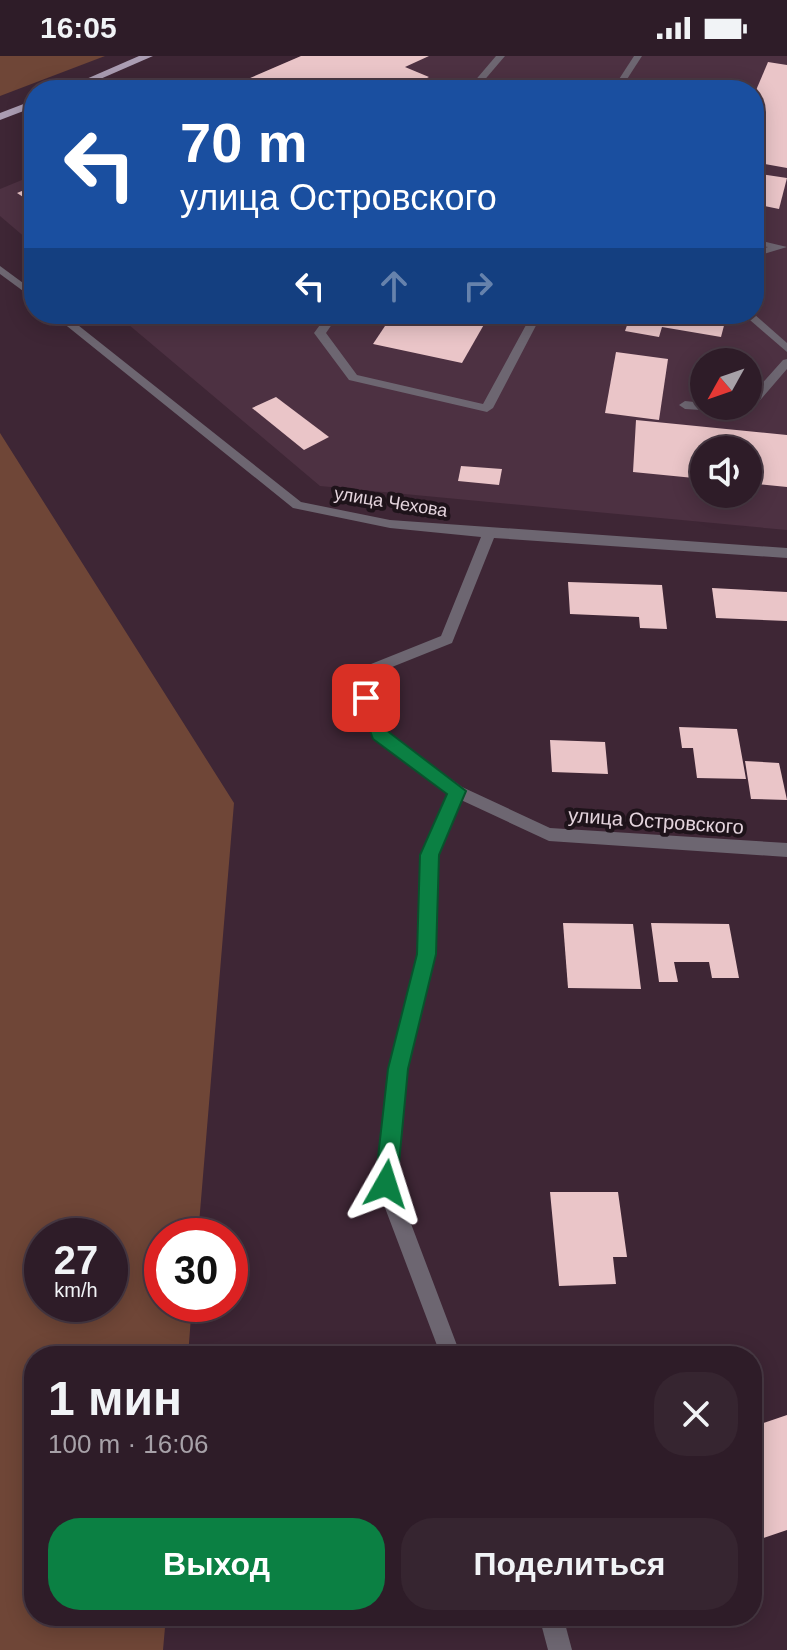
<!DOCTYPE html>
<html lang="ru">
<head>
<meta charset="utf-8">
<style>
	:root { --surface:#2e1c28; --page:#362530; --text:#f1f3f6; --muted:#a7a1a8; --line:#493a45; --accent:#0b8043 }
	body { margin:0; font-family:Arial,sans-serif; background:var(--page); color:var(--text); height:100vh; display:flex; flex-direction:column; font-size:30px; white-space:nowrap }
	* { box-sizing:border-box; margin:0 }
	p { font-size:26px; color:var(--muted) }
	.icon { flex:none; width:44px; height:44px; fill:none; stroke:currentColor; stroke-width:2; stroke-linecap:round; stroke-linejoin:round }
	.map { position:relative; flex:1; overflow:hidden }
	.panel { position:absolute; left:24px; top:1290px; width:738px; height:280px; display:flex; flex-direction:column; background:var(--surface); border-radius:32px; box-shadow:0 4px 20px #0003,0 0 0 2px var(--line) }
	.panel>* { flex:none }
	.banner { position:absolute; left:24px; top:24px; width:740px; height:244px; border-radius:32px; box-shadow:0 4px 20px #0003,0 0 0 2px var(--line); background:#1a4fa0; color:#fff; overflow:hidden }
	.needle { width:52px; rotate:230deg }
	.buttons { position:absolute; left:690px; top:292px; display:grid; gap:16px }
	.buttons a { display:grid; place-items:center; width:72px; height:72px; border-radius:50%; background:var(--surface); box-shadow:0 4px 20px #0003,0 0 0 2px var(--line); font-size:40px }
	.speed { position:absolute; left:24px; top:1162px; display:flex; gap:16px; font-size:40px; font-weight:700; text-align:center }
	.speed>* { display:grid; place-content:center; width:104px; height:104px; border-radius:50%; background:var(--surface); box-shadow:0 4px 20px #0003,0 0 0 2px var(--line); line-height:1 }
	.speed small { font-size:20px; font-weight:400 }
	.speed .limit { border:12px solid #d22; background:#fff; color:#111 }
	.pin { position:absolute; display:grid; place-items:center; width:68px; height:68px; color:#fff; margin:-34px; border-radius:16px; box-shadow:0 4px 12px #0006 }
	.me { position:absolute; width:88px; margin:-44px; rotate:6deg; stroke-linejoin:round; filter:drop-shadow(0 0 6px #0008) }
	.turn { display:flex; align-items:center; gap:28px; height:168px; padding:0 24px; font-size:36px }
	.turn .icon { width:104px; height:104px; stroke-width:2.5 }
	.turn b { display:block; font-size:56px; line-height:68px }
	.lanes { display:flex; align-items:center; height:76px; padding:0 24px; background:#0003; justify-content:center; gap:40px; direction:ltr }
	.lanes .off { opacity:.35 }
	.round { display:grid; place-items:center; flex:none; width:84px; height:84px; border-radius:32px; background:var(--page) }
	.head { display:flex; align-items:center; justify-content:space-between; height:136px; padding:0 24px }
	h1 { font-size:48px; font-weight:700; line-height:60px }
	.primary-button { display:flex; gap:16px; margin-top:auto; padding:16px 24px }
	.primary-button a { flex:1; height:92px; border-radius:32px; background:var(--accent); color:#fff; font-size:32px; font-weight:700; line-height:92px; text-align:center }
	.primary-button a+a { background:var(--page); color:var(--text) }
	.status { display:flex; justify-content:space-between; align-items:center; height:56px; padding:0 40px; background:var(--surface); direction:ltr }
	.status svg { height:22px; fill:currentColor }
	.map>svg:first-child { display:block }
	.built { fill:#4d3142; fill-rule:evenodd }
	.green { fill:#6f4637; fill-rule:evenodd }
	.building { fill:#eac5c8 }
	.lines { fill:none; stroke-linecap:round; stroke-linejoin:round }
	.lane { fill:#6d6671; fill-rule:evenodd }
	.street { fill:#6d6671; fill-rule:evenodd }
	.primary { fill:#ab9db3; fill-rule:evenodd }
	.route { fill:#0b8043; stroke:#07532c; stroke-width:2 }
	.labels { text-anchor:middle; stroke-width:8; stroke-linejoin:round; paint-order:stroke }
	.far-street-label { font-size:18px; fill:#e4d4dd; stroke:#1e131a }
	.street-label { font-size:20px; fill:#e4d4dd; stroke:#1e131a }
</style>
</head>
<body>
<div class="status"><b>16:05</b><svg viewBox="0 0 49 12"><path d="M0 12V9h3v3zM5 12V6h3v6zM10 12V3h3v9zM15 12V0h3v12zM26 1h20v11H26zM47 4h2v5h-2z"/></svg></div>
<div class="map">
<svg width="787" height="1594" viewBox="0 0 787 1594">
	<rect width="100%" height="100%" fill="#3e2635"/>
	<g class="built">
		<path d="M301 0H787V474L320 430 116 258H754V34H224ZM704 306H748V350H704ZM704 394H748V438H704Z"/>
		<path d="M34 119V189L0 160V133Z"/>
	</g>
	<g class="green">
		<path d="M0 0H105L0 40Z"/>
		<path d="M0 377 234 747 198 1180H162V1248H192L188 1300H34V1560H166L163 1594H0ZM42 1180H110V1248H42Z"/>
	</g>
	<g class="building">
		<path d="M301 0H429L405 11 429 21 406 33 382 22 357 34 227 32Z"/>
		<path d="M768 6 787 9V112L754 106V39Z"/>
		<path d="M754 117 787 122 779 153 754 148Z"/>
		<path d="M34 130V148L17 137Z"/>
		<path d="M393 258H490L462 307 373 288Z"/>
		<path d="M631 258H702L726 262 721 281 662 271 659 281 625 275Z"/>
		<path d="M616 296 668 303 659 364 605 357Z"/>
		<path d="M276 341 329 381 304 394 252 352Z"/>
		<path d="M636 364 787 379V431L748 427V394H704V423L633 416Z"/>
		<path d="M461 410 502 413 499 429 458 425Z"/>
		<path d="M568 526 662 529 667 573 640 572 639 561 570 558Z"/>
		<path d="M712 532 787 536V565L716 562Z"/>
		<path d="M679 671 737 673 746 723 697 722 693 692H682Z"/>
		<path d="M550 684 605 686 608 718 552 716Z"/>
		<path d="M745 705 779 707 787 744 751 743Z"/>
		<path d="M563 867 633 868 641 933 568 932Z"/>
		<path d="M651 867 729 868 739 922H712L709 906H674L678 926H659Z"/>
		<path d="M550 1136H618L627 1201H613L616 1228 559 1230Z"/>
		<path d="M787 1359V1474L752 1486V1371Z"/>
	</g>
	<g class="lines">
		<g class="lane">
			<path d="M496 0H505L476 34H467Z"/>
			<path d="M634 0H642L620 34H612Z"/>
			<path d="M754 183 787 191 754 201V195L768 191 754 189Z"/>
			<path d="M328 258H339L326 277 357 319 483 348 532 258H542L493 352 487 356 349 324 314 277Z"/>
			<path d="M743 258H754L787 287V296Z"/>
			<path d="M787 303V313L749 357 685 353 679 349 685 345 704 347V350H748V343L783 304Z"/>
		</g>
		<g class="street">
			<path d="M0 210 34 235V243L0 218Z"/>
			<path d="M52 258H64L301 446 390 464 787 492V502L494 482 452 587 382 615 373 642 385 675 462 731 550 772 787 787V801L549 785 461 744 438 799 434 898 407 1013 396 1128 461 1300H441L376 1128 389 1013 418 898 422 799 448 737 374 682 359 642 371 608 441 580 481 481 390 472 293 452Z"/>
			<path d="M539 1560H563L572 1594H548Z"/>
		</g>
		<g class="primary">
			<path d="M139 0H153L75 34H61Z"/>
			<path d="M34 44V51L0 64V57Z"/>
		</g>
	</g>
	<path class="route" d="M366 636 375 642 386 674 466 735 439 799 436 898 408 1013 397 1128 393 1135 386 1139 378 1135 375 1128 388 1013 417 898 420 799 447 738 373 683 358 642Z"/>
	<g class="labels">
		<g class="far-street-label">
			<text transform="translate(391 446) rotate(9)" y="6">улица Чехова</text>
		</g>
		<g class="street-label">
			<text transform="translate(656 765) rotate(4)" y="7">улица Островского</text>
		</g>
	</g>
</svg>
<div class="buttons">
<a><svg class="needle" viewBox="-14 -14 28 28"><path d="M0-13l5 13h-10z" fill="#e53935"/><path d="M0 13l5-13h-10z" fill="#a7a1a8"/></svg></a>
<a><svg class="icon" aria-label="sound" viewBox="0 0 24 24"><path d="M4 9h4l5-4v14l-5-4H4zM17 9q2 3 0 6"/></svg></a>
</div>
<div class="speed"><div>27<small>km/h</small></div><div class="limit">30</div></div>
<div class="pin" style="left:366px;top:642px;background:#d93025"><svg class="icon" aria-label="arrive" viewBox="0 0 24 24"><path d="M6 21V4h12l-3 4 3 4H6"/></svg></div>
<svg class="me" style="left:386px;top:1128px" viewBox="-20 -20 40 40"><path d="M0-17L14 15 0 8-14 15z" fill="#0b8043" stroke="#fff" stroke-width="4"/></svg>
<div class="banner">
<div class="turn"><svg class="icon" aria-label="left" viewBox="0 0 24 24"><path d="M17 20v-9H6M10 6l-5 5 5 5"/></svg><div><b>70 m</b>улица Островского</div></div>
<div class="lanes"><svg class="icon" aria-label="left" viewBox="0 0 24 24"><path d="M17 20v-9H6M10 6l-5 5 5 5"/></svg><svg class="icon off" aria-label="ahead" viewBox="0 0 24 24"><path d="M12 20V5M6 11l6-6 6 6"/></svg><svg class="icon off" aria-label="right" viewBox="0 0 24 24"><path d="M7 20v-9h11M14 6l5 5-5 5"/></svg></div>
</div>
<section class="panel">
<div class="head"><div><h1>1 мин</h1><p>100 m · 16:06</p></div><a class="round"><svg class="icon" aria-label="close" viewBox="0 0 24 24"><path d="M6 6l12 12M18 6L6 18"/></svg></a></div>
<div class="primary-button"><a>Выход</a><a>Поделиться</a></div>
</section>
</div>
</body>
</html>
